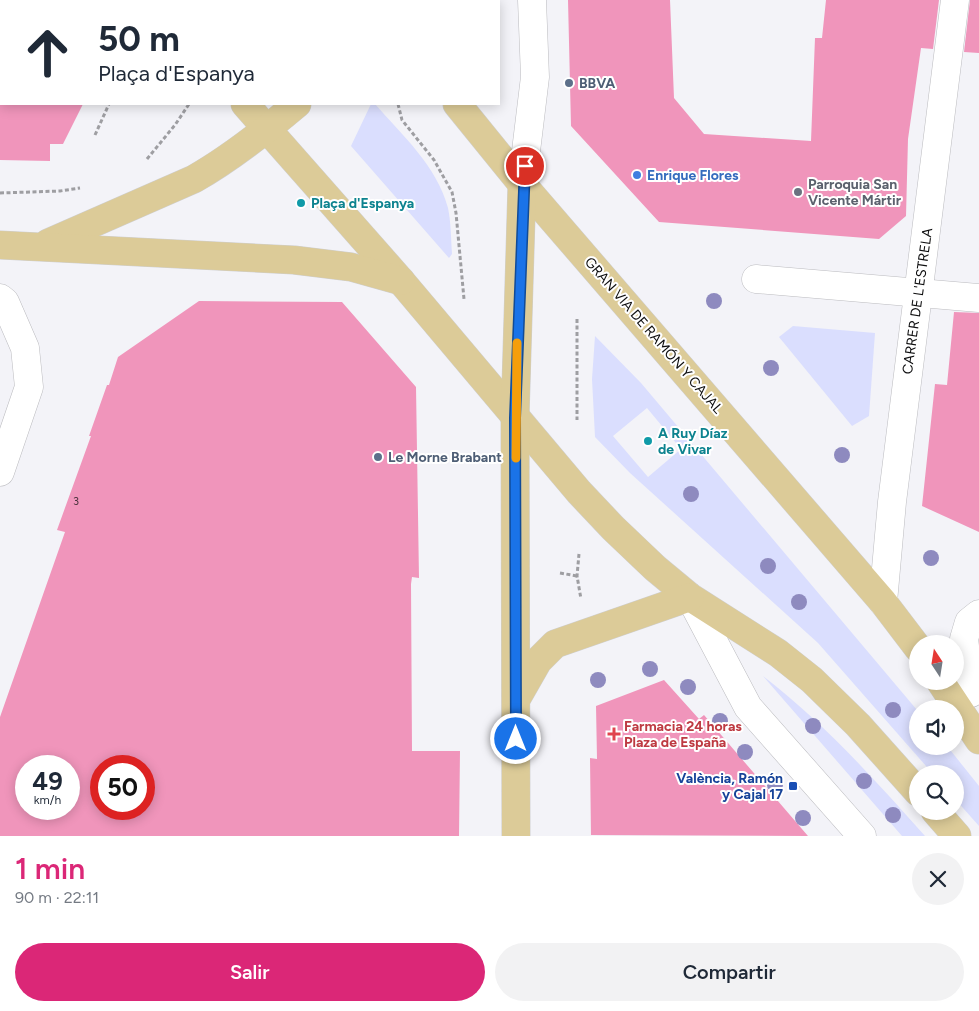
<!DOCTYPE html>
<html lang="es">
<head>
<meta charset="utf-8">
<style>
	:root { --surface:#fff; --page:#f2f2f3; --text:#1f2937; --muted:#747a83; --accent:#db2777 }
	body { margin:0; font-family:Figtree,sans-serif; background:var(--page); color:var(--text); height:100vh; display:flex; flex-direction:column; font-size:19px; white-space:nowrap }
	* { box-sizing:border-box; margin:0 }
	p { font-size:16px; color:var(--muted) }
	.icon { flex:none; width:28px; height:28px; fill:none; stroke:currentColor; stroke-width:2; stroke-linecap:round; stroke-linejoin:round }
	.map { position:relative; height:836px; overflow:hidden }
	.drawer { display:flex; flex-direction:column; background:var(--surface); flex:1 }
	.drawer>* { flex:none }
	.banner { position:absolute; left:0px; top:0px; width:500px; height:105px; box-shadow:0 2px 12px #0003; background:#fff; color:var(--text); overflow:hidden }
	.needle { width:32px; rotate:348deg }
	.controls { position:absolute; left:909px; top:635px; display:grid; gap:10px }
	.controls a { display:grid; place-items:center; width:55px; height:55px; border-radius:50%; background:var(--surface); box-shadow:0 2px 12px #0003; font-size:25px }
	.speed { position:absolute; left:15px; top:755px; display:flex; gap:10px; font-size:25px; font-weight:700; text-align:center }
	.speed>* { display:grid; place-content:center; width:65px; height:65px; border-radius:50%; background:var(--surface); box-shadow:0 2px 12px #0003; line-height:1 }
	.speed small { font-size:12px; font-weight:400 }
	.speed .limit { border:8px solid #d22; background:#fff; color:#111 }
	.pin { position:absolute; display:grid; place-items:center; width:42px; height:42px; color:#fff; margin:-21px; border:2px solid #fff; border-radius:50%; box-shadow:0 1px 5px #0007 }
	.me { position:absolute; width:55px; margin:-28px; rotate:0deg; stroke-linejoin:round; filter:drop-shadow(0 0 4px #0008) }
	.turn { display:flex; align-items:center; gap:18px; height:105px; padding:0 15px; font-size:22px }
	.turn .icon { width:65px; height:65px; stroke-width:2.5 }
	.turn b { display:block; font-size:35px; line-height:42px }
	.round { display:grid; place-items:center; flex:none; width:52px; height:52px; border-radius:26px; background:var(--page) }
	.summary { display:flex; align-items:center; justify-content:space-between; height:85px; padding:0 15px }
	h1 { font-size:30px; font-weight:600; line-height:38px; color:var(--accent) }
	.button { display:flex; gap:10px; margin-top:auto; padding:10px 15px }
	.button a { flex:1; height:58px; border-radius:30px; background:var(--accent); color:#fff; font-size:20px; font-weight:600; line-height:58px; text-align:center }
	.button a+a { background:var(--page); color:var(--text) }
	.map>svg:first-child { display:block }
	.green { fill:#dadefe; fill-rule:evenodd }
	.building { fill:#f095bb; fill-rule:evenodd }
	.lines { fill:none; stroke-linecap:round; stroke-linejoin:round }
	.minor-casing { stroke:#bbbbbf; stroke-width:29 }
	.major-casing { stroke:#cfcfcf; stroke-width:29 }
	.path { stroke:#9e9ea2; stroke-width:3; stroke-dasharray:4 2.5; stroke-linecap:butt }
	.minor { stroke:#fff; stroke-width:28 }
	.major { stroke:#dccb98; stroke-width:28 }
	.tree { fill:#8e8abf }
	.route-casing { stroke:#114b97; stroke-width:12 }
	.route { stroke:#1a73e8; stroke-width:9 }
	.slow { stroke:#f59e0b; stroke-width:9 }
	.service-dot { fill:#5c6f8a; stroke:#fff; stroke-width:2 }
	.shop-dot { fill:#3f7fe0; stroke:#fff; stroke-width:2 }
	.worship-dot { fill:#6b7280; stroke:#fff; stroke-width:2 }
	.culture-dot { fill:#0f9aa8; stroke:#fff; stroke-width:2 }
	.health-dot { fill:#e0444e; stroke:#fff; stroke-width:2 }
	.transit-dot { fill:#1a4fb4; stroke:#fff; stroke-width:2 }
	.labels { text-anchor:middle; stroke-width:4; stroke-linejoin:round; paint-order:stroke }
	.number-label { font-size:11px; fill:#46303a }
	.service-label { font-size:14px; font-weight:bold; fill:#4e5e75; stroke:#fff; text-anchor:start }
	.shop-label { font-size:14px; font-weight:bold; fill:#366cbe; stroke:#fff; text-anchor:start }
	.worship-label { font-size:14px; font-weight:bold; fill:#5b616d; stroke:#fff; text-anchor:start }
	.culture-label { font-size:14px; font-weight:bold; fill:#0d838f; stroke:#fff; text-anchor:start }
	.street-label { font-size:14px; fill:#0e0e0f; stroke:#fff }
	.health-label { font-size:14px; font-weight:bold; fill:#be3a42; stroke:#fff; text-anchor:start }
	.transit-label { font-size:14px; font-weight:bold; fill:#164399; stroke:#fff; text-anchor:end }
</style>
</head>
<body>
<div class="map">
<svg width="979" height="836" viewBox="0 0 979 836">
	<rect width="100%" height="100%" fill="#f3f3f8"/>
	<g class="green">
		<path d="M371 104H375C402 135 437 166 448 208 451 222 451 239 452 254L449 258 351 146Z"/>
		<path d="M793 326 875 333 869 416 852 426 779 337Z"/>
		<path d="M595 336 641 383 917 710 918 746H947L979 786V826L955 799V774H933L818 643 630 473 595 437 592 379ZM647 408 681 449 648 477 613 436Z"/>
		<path d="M763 676C824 723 874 779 925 836H902Z"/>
	</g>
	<g class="building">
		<path d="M568 0H670L674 98 704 134 811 141 815 38H822L826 0H939L933 49 921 48 908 139 906 216 879 239 659 222 571 126Z"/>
		<path d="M970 0H979V53L964 52Z"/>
		<path d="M0 104H83L63 144H50V161L0 160Z"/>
		<path d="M199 301 342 302 416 387 419 578 412 577 411 584 412 751H460L459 836H0V717L65 532 57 530 91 436H89L107 385H109L118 357ZM26 766H69V809H26ZM101 766H144V809H101Z"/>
		<path d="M954 312 979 313V532L922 506 935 384 947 385Z"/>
		<path d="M664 680 699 719 704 715 808 836 591 835 590 758 597 759 596 706Z"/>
	</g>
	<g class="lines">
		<g class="minor-casing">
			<g id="minor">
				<path d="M389 1 390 0"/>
				<path d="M522 184 535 77 532 0"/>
				<path d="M756 279 979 298"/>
				<path d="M0 298 5 302 25 348 29 387 0 472"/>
				<path d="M690 597 748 707 862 836"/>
				<path d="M883 602 892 502 955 0"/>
				<path d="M971 693 964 639 969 622 979 614"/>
			</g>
		</g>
		<g class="major-casing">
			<g id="major">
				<path d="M155 0 156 1"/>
				<path d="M368 0 369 1"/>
				<path d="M245 104 401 281 579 492 613 528 655 568 690 597 778 653 812 680 858 725 918 792"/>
				<path d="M457 104 522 184 883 602 918 648"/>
				<path d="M48 243 194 179C231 158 265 131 297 104"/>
				<path d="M0 245 294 260 351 267 401 281"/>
				<path d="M940 681 979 740"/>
				<path d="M518 696 538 661 555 644 690 597"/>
				<path d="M935 811 957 836"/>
				<path d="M516 836 515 418 522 184"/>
			</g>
		</g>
		<g class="path">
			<path d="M283 1 284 0"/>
			<path d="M442 1V0"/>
			<path d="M398 104 402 120 434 160 452 192 456 213 464 299"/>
			<path d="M95 135 109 104"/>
			<path d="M147 159 175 125 189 104"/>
			<path d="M0 193 60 191 80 188"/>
			<path d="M577 319V420"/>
			<path d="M579 554 577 576 581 599"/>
			<path d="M560 573 577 576"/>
		</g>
		<use href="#minor" class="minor"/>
		<use href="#major" class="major"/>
	</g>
	<g class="tree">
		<circle cx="714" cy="301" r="8"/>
		<circle cx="771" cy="368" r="8"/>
		<circle cx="842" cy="455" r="8"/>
		<circle cx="691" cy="494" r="8"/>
		<circle cx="931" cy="558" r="8"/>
		<circle cx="768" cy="566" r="8"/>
		<circle cx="799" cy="602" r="8"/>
		<circle cx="650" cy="669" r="8"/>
		<circle cx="598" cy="680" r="8"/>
		<circle cx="688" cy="687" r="8"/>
		<circle cx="893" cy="710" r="8"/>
		<circle cx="720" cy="721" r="8"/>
		<circle cx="813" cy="726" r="8"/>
		<circle cx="745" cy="752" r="8"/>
		<circle cx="864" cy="781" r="8"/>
		<circle cx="775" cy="785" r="8"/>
		<circle cx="893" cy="815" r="8"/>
		<circle cx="803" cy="818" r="8"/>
	</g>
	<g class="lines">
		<g class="route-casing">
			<path id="route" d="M516 739 515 418 525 166"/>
		</g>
		<use href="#route" class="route"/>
		<path class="slow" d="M516 458 517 343"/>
	</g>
	<g class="service-dot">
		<circle cx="569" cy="83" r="5"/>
		<circle cx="378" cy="457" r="5"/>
	</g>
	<circle class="shop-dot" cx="637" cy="175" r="5"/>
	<circle class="worship-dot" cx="798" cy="192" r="5"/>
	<g class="culture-dot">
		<circle cx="301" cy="203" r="5"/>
		<circle cx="648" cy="441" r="5"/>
	</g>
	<path class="health-dot" d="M611.5 726.5h5v5h5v5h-5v5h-5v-5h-5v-5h5z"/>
	<rect class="transit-dot" x="788" y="781" width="10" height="10" rx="2.5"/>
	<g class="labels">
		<g class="number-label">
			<text x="76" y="505">3</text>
		</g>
		<g class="service-label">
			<text x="579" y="88">BBVA</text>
			<text x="388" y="462">Le Morne Brabant</text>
		</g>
		<g class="shop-label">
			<text x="647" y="180">Enrique Flores</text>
		</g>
		<g class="worship-label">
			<text x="808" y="189">Parroquia San<tspan x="808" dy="16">Vicente Mártir</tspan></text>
		</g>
		<g class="culture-label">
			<text x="311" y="208">Plaça d'Espanya</text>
			<text x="658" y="438">A Ruy Díaz<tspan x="658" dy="16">de Vivar</tspan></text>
		</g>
		<g class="street-label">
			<text transform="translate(917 301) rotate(-82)" y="5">CARRER DE L'ESTRELA</text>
			<text transform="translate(654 335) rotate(49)" y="5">GRAN VIA DE RAMÓN Y CAJAL</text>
		</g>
		<g class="health-label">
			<text x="624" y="731">Farmacia 24 horas<tspan x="624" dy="16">Plaza de España</tspan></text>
		</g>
		<g class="transit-label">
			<text x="783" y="783">València, Ramón<tspan x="783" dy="16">y Cajal 17</tspan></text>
		</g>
	</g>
</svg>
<div class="controls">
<a><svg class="needle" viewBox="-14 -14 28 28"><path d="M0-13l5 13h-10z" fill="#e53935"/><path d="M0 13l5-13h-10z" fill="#747a83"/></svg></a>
<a><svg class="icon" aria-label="sound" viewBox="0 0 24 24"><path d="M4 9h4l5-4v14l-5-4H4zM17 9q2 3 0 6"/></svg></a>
<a><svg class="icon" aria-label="search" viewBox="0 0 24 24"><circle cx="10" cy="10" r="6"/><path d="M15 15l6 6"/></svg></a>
</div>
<div class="speed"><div>49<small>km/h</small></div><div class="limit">50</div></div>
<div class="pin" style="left:525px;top:166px;background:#d93025"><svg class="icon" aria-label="arrive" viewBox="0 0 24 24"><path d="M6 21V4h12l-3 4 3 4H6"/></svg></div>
<svg class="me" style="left:516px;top:739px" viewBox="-20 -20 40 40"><circle r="17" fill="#1a73e8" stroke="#fff" stroke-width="3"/><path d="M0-11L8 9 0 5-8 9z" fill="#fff"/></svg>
<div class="banner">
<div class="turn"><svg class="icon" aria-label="ahead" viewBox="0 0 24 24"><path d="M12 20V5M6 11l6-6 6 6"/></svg><div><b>50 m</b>Plaça d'Espanya</div></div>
</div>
</div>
<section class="drawer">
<div class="summary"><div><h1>1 min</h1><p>90 m · 22:11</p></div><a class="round"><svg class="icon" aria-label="close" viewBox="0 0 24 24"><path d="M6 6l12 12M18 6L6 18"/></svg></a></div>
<div class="button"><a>Salir</a><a>Compartir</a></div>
</section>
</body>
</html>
